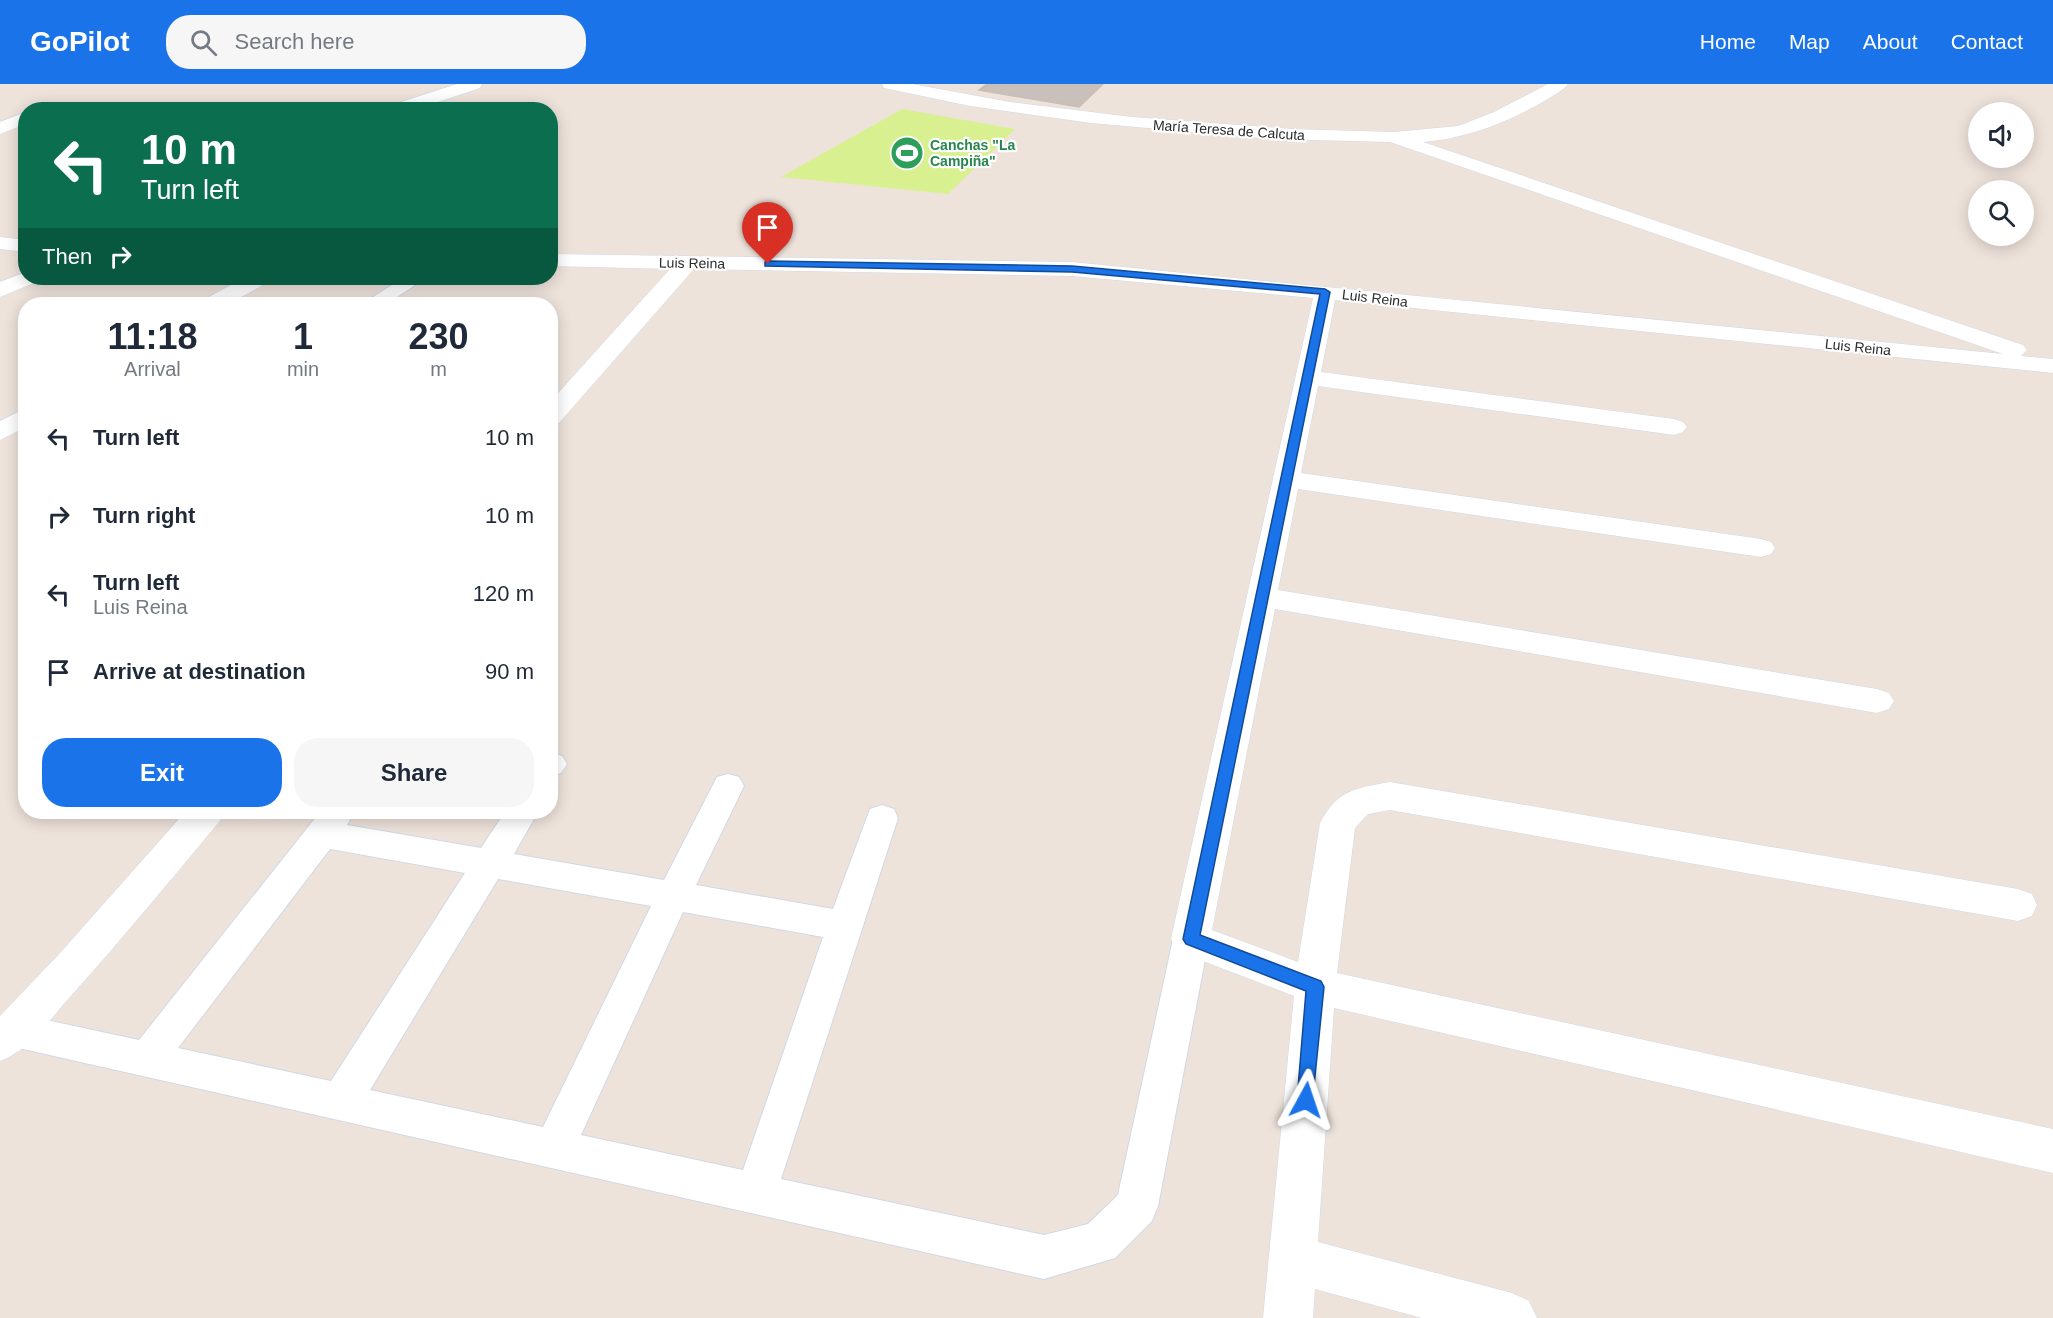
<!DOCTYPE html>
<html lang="en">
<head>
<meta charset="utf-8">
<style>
	:root { --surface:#fff; --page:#f6f6f7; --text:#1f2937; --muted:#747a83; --accent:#1a73e8 }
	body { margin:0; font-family:Helvetica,sans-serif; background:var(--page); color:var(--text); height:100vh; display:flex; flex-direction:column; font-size:22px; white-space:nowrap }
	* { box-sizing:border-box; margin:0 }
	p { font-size:20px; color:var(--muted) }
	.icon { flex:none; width:33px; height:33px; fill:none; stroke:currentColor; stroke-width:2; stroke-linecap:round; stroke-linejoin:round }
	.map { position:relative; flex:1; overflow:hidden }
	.panel { position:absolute; left:18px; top:213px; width:540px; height:522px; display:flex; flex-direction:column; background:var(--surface); border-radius:24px; box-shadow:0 3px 15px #0003 }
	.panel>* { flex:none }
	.top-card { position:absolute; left:18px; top:18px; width:540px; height:183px; border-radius:24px; box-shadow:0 3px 15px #0003; background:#0b6e4f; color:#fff; overflow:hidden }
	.fabs { position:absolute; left:1968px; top:18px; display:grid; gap:12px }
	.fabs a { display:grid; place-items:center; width:66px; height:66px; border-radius:50%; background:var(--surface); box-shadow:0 3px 15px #0003; font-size:30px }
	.pin { position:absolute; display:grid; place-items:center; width:51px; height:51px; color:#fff; margin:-62px -26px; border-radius:50% 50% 50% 0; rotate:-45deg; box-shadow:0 0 6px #0007 }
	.pin .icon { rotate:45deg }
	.me { position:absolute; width:66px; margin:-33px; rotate:5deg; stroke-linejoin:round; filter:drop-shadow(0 0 4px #0008) }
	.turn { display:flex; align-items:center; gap:21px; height:126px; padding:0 24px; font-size:27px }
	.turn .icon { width:78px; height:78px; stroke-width:2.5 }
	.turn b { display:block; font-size:42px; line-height:51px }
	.then { display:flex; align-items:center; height:57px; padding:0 24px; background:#0003; gap:12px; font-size:22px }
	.eta { display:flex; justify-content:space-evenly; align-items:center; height:102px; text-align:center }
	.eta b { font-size:36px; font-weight:700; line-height:42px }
	.action { display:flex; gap:12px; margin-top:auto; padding:12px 24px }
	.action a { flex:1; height:69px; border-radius:24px; background:var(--accent); color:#fff; font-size:24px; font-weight:700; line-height:69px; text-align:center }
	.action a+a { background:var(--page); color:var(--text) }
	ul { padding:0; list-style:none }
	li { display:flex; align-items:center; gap:18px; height:78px; padding:0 24px }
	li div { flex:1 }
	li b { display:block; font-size:22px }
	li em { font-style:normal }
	header { display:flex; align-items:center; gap:36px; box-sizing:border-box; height:84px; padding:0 30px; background:var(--accent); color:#fff }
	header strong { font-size:28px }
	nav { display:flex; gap:33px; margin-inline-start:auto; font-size:21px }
	.search { width:420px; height:54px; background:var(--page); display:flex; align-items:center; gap:15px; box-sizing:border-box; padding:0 21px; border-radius:24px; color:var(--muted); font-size:22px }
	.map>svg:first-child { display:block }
	.pitch { fill:#d8f08f }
	.building { fill:#c9c0bb; stroke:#c9beb5; stroke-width:1.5 }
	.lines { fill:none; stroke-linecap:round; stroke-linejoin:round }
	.service-casing { stroke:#d1d8e4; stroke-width:2 }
	.minor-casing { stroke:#d1d8e4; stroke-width:1 }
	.service { fill:#fff; fill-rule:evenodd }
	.minor { fill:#fff; fill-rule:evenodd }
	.route { fill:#1a73e8; stroke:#114b97; stroke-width:1.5 }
	.labels { text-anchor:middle; stroke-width:4.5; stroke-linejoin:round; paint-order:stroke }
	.far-street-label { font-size:14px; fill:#2b2b2b; stroke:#fff }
	.far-leisure-label { font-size:14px; font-weight:bold; fill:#27864d; stroke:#fff; text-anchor:start }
</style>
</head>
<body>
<header>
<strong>GoPilot</strong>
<div class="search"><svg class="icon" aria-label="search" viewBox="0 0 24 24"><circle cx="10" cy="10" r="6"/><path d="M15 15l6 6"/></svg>Search here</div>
<nav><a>Home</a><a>Map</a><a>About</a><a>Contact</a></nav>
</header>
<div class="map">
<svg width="2053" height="1234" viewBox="0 0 2053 1234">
	<rect width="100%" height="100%" fill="#eee3db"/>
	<path class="pitch" d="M902 25 1015 45 948 110 781 93Z"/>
	<path class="building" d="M987 0H1103L1079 23 979 6Z"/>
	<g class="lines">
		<g class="service-casing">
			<g id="service">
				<path d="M403 194H426L386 220H362Z"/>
				<path d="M550 668 562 672 567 680 561 689 550 693Z"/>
				<path d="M728 690 739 693 744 702 696 801 833 825 870 725 882 721 894 725 898 734 781 1095 1044 1151 1088 1140 1118 1111 1173 855 1178 844 1191 840 1204 844 1209 855 1158 1122 1152 1137 1115 1174 1044 1195 14 963 0 957 1 934 14 929 139 956 320 728H354L347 741 481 764 505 728H538L514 770 664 796 717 693ZM330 765 465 789 331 997 178 964ZM498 795 651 822 543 1043 370 1006ZM683 828 823 853 743 1086 581 1051Z"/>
			</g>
		</g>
		<g class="minor-casing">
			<g id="minor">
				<path d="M457 0H482L480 4 414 26H387L389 22Z"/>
				<path d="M882 0H912L1010 18 1132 33 1292 45 1394 48 1458 42 1494 28 1548 0H1568C1563 7 1553 11 1546 16 1508 38 1468 54 1423 58L2023 261 2027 266 2021 272 2053 275V289L1335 216 1321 288 1674 335 1683 338 1687 343 1683 348 1674 351 1318 302 1301 389 1761 455 1771 458 1775 464 1771 470 1761 473 1298 405 1278 506 1877 605 1889 609 1894 617 1889 625 1877 629 1275 525 1212 846 1298 878 1320 739C1337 706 1356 704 1390 698L2018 805 2032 810 2037 821 2032 832 2018 837 1390 726 1368 730 1355 744 1337 889 2053 1045V1089L1334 924 1318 1158 1512 1209 1529 1217 1537 1234H1422L1315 1205 1313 1234H1263L1294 912 1177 867 1171 855 1313 214 1072 192 694 185 559 339 550 342V318L670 185 550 182V170L1072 178 2003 270 1390 58 1273 55 1091 39 970 22 884 4Z"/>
				<path d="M26 28V40L0 50V38Z"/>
				<path d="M0 153 26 156V168L0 165Z"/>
				<path d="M26 188V194H37L34 199 0 213V198Z"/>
				<path d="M244 194H270L267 199 228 220H202L205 215Z"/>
				<path d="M26 324V343L0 356V337Z"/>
				<path d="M185 728H224L219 738C170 797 121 856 70 913 49 936 30 966 0 977V932L61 868Z"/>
			</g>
		</g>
		<use href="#service" class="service"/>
		<use href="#minor" class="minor"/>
	</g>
	<path class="route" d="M768 177 1072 182 1325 205 1330 208 1200 851 1321 897 1324 903 1312 1022 1306 1025 1300 1022 1297 1016 1306 907 1186 860 1183 855 1320 210 1072 188 765 182V178Z"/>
	<defs>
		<g id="stadium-disc" transform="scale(1.725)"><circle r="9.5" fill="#2e9e5b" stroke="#fff"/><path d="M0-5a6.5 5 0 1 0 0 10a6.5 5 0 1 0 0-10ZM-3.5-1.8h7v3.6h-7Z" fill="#fff"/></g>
	</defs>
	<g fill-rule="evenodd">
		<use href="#stadium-disc" x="907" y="69"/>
	</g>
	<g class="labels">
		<g class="far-street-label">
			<text transform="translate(1229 46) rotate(4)" y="5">María Teresa de Calcuta</text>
			<text transform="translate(692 179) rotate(1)" y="5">Luis Reina</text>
			<text transform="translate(1375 214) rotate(7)" y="5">Luis Reina</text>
			<text transform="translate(1858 263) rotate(6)" y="5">Luis Reina</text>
		</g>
		<g class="far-leisure-label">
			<text x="930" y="66">Canchas "La<tspan x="930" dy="16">Campiña"</tspan></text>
		</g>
	</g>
</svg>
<div class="fabs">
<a><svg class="icon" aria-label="sound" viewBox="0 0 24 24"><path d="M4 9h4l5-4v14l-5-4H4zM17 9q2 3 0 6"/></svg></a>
<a><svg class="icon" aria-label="search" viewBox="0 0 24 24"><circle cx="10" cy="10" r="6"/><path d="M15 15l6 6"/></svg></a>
</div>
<div class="pin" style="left:768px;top:180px;background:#d93025"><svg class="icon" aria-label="arrive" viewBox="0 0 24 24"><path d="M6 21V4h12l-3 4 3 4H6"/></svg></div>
<svg class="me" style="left:1306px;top:1016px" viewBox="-20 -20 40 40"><path d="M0-17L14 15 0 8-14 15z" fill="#1a73e8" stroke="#fff" stroke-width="4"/></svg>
<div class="top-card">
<div class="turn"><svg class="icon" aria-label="left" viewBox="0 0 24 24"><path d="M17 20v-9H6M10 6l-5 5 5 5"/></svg><div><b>10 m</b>Turn left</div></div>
<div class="then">Then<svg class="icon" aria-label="right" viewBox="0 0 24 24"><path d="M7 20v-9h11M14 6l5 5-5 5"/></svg></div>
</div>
<section class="panel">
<div class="eta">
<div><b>11:18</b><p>Arrival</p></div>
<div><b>1</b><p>min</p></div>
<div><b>230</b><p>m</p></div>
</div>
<ul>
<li><svg class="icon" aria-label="left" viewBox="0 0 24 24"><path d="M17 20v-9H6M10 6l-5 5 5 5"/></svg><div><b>Turn left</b></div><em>10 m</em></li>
<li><svg class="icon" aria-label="right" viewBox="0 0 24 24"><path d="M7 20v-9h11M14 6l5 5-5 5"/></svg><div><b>Turn right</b></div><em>10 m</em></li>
<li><svg class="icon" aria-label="left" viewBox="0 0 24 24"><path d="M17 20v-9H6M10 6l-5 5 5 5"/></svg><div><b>Turn left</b><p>Luis Reina</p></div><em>120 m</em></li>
<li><svg class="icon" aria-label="arrive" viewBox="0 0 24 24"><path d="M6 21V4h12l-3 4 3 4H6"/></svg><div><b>Arrive at destination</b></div><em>90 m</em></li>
</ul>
<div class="action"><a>Exit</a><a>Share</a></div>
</section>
</div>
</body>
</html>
